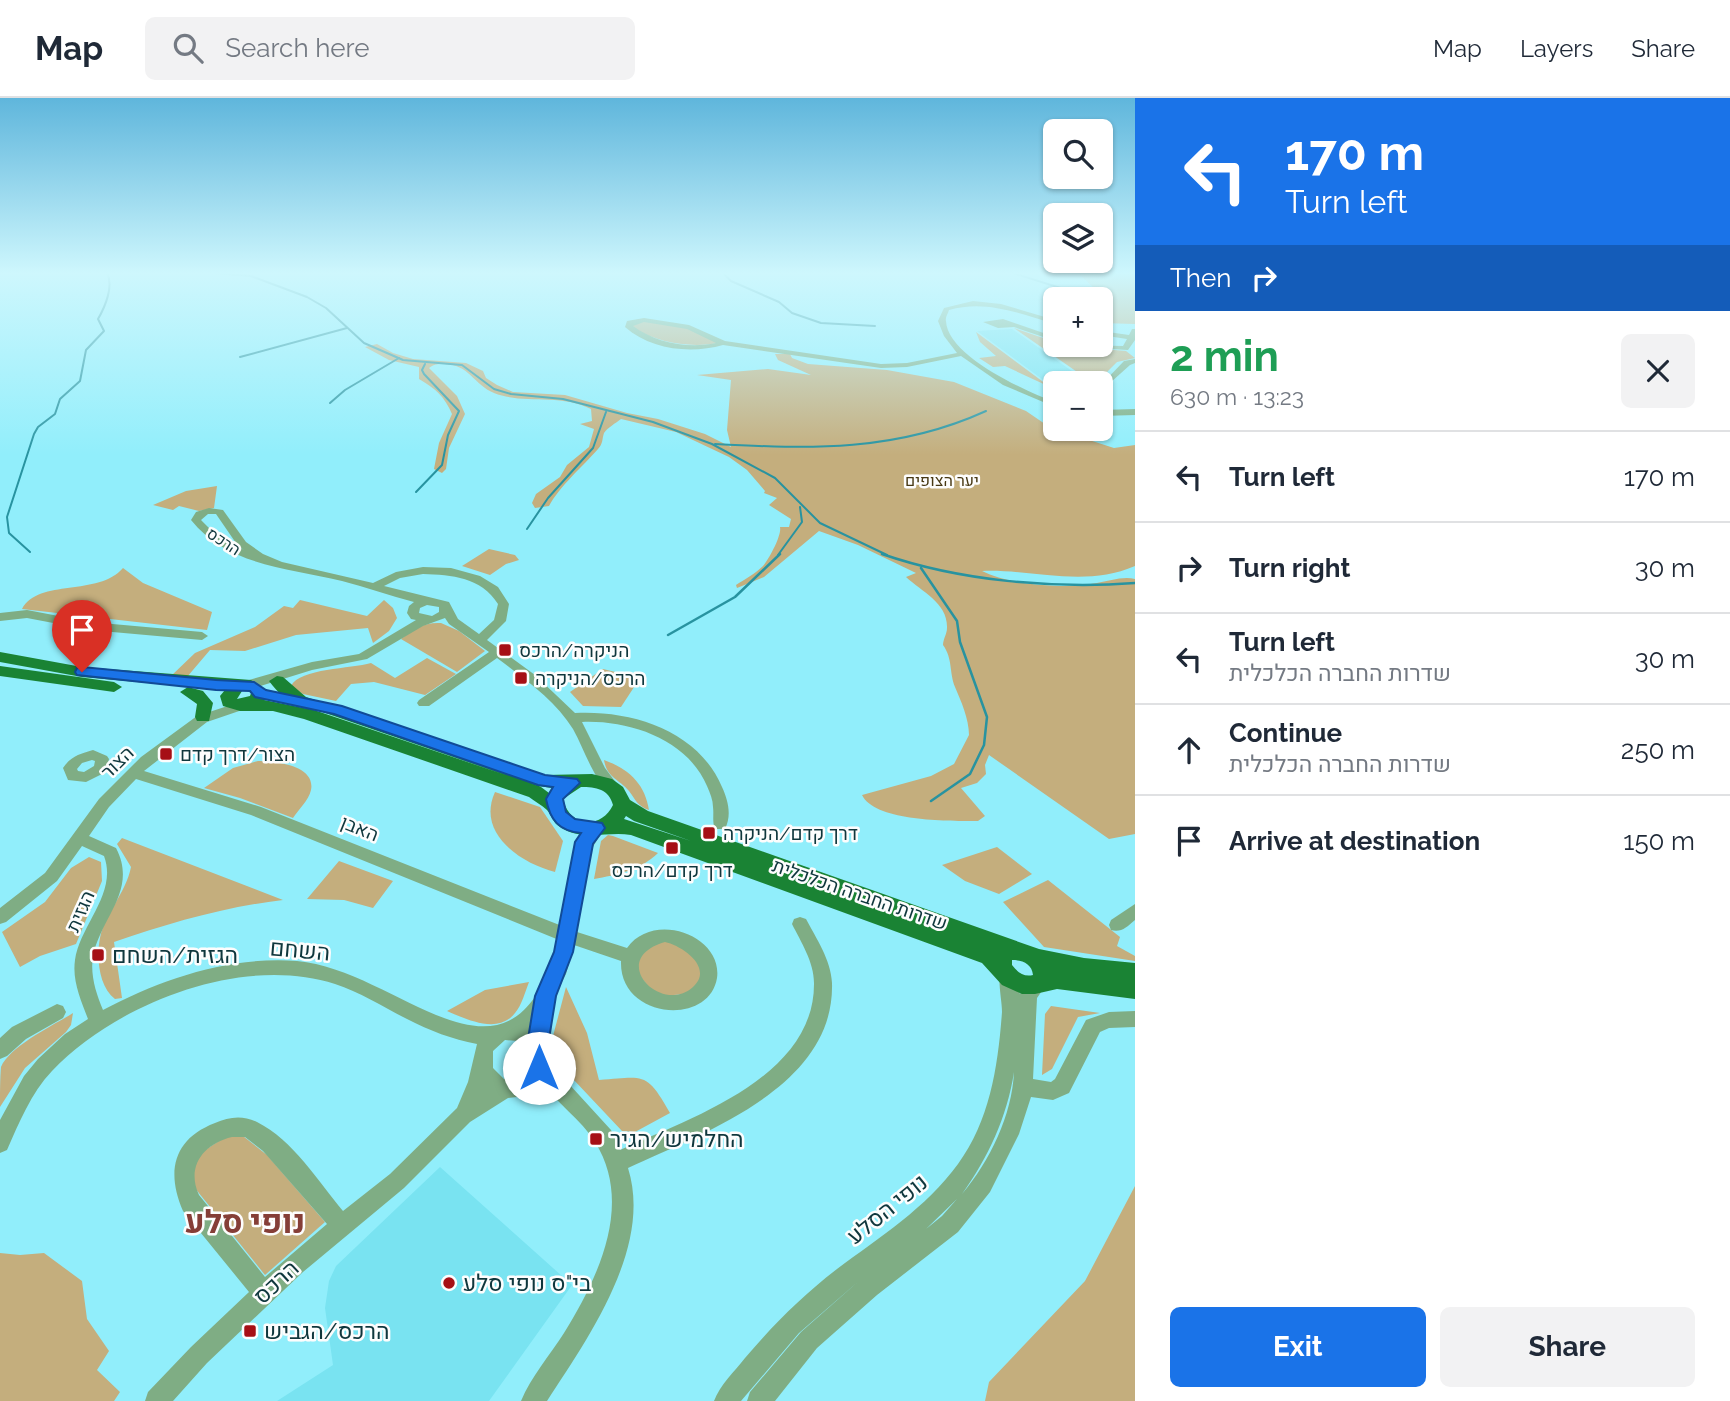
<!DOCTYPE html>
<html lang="en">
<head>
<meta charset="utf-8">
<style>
	:root { --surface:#fff; --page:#f2f2f3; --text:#1f2937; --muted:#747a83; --line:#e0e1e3; --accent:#1a73e8 }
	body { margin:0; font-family:Raleway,Heebo,sans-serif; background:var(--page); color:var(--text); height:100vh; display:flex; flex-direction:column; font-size:26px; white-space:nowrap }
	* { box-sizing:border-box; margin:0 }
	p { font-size:23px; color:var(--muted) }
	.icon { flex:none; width:38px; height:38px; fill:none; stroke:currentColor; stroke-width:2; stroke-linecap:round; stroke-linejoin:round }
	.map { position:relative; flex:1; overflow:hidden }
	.details { display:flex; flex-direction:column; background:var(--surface); width:595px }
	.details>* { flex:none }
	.guide { background:#1a73e8; color:#fff; overflow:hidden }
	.controls { position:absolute; left:1043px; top:21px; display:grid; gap:14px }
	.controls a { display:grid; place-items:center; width:70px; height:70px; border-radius:10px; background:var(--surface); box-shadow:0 2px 5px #0004; font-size:35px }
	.pin { position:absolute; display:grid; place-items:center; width:60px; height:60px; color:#fff; margin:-72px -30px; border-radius:50% 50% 50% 0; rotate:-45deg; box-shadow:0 0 7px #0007 }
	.pin .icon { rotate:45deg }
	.me { position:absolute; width:77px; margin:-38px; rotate:0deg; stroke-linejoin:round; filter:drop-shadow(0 0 5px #0008) }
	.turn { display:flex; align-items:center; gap:24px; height:147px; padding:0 35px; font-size:32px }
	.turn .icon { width:91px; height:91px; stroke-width:2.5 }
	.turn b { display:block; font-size:49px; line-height:60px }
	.then { display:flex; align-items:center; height:66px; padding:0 35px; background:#0003; gap:14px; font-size:26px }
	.round { display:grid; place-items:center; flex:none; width:74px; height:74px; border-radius:10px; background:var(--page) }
	.headline { display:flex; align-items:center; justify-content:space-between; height:119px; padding:0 35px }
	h1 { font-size:42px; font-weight:700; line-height:52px; color:#1e9e55 }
	.action { display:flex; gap:14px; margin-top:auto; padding:14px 35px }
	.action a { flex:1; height:80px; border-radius:10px; background:var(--accent); color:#fff; font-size:28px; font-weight:700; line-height:80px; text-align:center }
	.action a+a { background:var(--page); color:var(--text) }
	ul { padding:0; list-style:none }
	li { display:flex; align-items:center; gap:21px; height:91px; padding:0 35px; border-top:2px solid var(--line) }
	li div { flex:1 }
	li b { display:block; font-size:26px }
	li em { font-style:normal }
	header { display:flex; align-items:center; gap:42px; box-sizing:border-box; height:98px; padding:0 35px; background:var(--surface); border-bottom:2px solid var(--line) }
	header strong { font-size:33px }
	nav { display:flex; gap:38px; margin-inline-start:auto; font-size:24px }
	.search { width:490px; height:63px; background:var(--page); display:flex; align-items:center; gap:18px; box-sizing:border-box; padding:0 24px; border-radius:10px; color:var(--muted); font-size:26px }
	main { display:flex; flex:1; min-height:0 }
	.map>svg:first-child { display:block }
	.built { fill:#79e3f1 }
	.green { fill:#c4ae7d }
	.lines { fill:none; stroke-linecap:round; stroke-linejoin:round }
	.stream-far1 { stroke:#2893a0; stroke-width:2 }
	.stream { stroke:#2893a0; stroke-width:2.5 }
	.minor { fill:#7fad84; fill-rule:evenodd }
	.major { fill:#1a8334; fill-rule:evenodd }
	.route { fill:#1a73e8; stroke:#114b97; stroke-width:2 }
	.poi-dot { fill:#a60f15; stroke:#fdfdfd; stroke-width:2.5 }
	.labels { text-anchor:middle; stroke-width:5; stroke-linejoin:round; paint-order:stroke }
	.far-park-label { font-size:16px; fill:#483914; stroke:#fdfdfd }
	.far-street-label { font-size:16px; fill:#0f373d; stroke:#fdfdfd }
	.poi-label { font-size:19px; fill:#0f373d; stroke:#fdfdfd; text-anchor:start }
	.street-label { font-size:19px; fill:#0f373d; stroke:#fdfdfd }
	.near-street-label { font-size:23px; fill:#0f373d; stroke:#fdfdfd }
	.near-poi-label { font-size:23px; fill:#0f373d; stroke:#fdfdfd; text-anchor:start }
	.near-district-label { font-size:32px; font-weight:bold; fill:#853e37; stroke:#fdfdfd }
</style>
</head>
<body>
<header>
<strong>Map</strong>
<div class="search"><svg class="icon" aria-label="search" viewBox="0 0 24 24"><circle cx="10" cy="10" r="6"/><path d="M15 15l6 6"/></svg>Search here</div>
<nav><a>Map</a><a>Layers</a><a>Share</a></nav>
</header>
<main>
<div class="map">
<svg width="1135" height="1303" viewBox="0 0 1135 1303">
	<rect width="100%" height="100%" fill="#91eefb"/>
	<g class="built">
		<path d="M1012 231 1089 285 1050 287 977 233Z"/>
		<path d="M440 1069 572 1187 489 1303H277L333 1267 325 1210 329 1183 336 1168Z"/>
	</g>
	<g class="green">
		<path d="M1078 175H1135V226L1101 225V217L1109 207 1108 203Z"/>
		<path d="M644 223 687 230 719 245C688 250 660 245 633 230L632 226Z"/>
		<path d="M1014 230 1055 244V247L1126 253 1135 260 1117 264 1096 285H1093Z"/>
		<path d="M976 234 1050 289 1005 268 993 269 979 260 996 258 980 244Z"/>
		<path d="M377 246 393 255 413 261 466 265 483 273 486 280 497 287 513 294 565 297 627 315 658 321 705 336 731 349 727 332 731 282 697 277 768 271 811 277 778 262 775 256H790L792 260 808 266 887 272 954 284 1026 313 1064 339 1086 341 1114 350 1135 347V468C1084 490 1034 471 982 473 1012 488 1064 491 1097 485 1109 483 1123 478 1135 481V736L1109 741 989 657 985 667 986 676 977 685 961 690 985 718 978 723C951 723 875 724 862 697L931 678 954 666 969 637C969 621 961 603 955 589 949 574 953 561 943 547 943 541 947 536 947 530 948 505 922 494 906 479L916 475 858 447 819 433 764 479 737 490 736 487C745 481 755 476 763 468 769 461 782 437 780 429H789L791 421 769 407 777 400 764 395 765 393 747 372 729 359 676 334 621 321C616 325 607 330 604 335 602 341 603 346 598 351 583 368 559 389 549 408L535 410 532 405 536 396 560 379 567 367 589 349 594 331 580 326 592 323 591 311C559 295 524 307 494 295 474 287 469 266 444 266 437 266 434 266 429 270L457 298 465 316 449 350 446 371 442 375 434 371 439 345 452 316C445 299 435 290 419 281V269L389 262 365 249Z"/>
		<path d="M217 388 214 410 199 413 179 408 173 412 153 407 186 393Z"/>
		<path d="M489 451 515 457 519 462 506 466 490 477 462 468Z"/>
		<path d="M123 470 143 485 212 514 207 532 22 511C39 480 98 499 123 470Z"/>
		<path d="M300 502 367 518 384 502 393 510 397 520 389 533 373 545 368 530 296 537 245 553 210 552 187 579 171 578 195 555 255 529 284 508 293 510Z"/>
		<path d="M441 525 459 533 485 553 457 574 401 541C414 531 424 524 441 525Z"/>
		<path d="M427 560 456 576 425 597 374 584 351 586 336 603 303 596 291 588C300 570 351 571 371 565L395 580Z"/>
		<path d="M603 571 640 580 621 609 583 608 570 594Z"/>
		<path d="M604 662C629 671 645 686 649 712 637 708 636 702 629 693 619 681 607 680 604 662Z"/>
		<path d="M258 663C274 663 316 667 311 692 309 702 298 712 293 720L240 700 204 690 233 670Z"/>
		<path d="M495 694 540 709 563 743 555 774C521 765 476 736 495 694Z"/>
		<path d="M608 737 613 738 658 755C641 772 616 777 594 781L601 743Z"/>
		<path d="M122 740 283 802C224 809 170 825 114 844L122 900 115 901C99 889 96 860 100 840 105 815 126 795 131 769L117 746Z"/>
		<path d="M997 749 1032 776 999 796 965 783 942 767Z"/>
		<path d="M89 759 101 764 102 783 76 846 40 858 20 869 2 834 45 804 71 770Z"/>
		<path d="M339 763 393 783 373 810 344 802 307 801Z"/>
		<path d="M1048 782 1120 839 1117 848 1135 858V863L1044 849 1003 804Z"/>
		<path d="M665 841 694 853 703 879 690 896 657 898 634 872 648 845Z"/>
		<path d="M529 884C525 894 522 907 515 915 498 937 466 921 447 913L485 892Z"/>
		<path d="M566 889 587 935 599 982C645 979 646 973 670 1015L635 1034 622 1033 556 963 553 951V938Z"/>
		<path d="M1051 908 1100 915 1078 919 1052 971 1042 977 1045 916Z"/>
		<path d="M73 915 71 927 66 934 25 970 0 1009C0 998 0 980 1 969 10 948 54 927 73 915Z"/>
		<path d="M243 1038 267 1057 325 1124 265 1177 194 1089V1068L199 1056 225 1039Z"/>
		<path d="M1135 1088V1303H985L989 1284 1085 1183Z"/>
		<path d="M0 1155 20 1157 44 1155 82 1183 87 1221 109 1253 97 1272 120 1294 114 1303H0Z"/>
	</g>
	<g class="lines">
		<g class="stream-far1">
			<path d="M215 175 251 178 307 199 326 210 364 245 403 262 462 267 494 291 511 296 563 301 653 324 712 346 775 380 820 425 887 457"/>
			<path d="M723 175 731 183 779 204 792 215 821 225 875 228"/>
			<path d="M1013 175 1067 192 1074 201"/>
			<path d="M240 259 347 230"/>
			<path d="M330 305 345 292 399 260"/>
			<path d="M715 346C811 351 896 354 986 313"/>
			<path d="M416 394 442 367 448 337 459 313 424 276 422 272 425 266"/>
			<path d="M527 431 548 400 593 350 606 314"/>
			<path d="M30 454 9 435 7 419 34 336 38 329 55 316 60 301 80 283 86 252 104 233 98 221C105 209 114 188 107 175"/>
			<path d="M778 457 802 424 800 409"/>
		</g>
		<g class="stream">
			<path d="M882 456C960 483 1053 491 1135 485"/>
			<path d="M921 470 957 523 960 544 987 619 984 647 970 676 931 703"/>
			<path d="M668 537 735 499 780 456"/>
		</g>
		<g class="minor">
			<path d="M973 203 1001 206 1055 222V226C1020 216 986 201 949 212 948 216 945 219 946 223 947 258 1027 294 1055 304V309L1003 287 961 258 907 269 881 270 723 247C691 256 651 252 625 229L627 223 644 220 689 227 725 243 881 266 907 265 957 255 944 238 938 223 944 210ZM644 224 687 231 716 245C688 251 656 245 633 228Z"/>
			<path d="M1003 221 1055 239V243L1014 229 998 230 983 224Z"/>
			<path d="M1132 231H1135V242L1128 252 1080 249 1076 247 1123 248 1127 241 1101 237V233L1129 237Z"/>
			<path d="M1135 261V265L1130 267 1101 293V287L1124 263Z"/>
			<path d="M1135 311V317L1101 318V312Z"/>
			<path d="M209 410 223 412 246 444 263 456 282 464 373 485 396 474 423 469 451 470 480 478 498 489 509 506 506 523 487 542 535 577 575 615C631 612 698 632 722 689 728 702 732 717 725 731H715C712 724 714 717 713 709 713 702 710 695 707 688 687 641 629 622 582 624L605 670 620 690 618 694H608C591 675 585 653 573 631 556 603 524 580 497 560L429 608H419L417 605 419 602 489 554 449 526 445 520 423 528 367 561 312 572 254 590H242L241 587 242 584 312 564 359 556 416 522 411 521 407 515 409 508 414 504C390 498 366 489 342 483 288 470 228 468 191 422L196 414ZM208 416H216L238 448 244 452 214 435 201 422ZM423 476C452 477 481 479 498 506L494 522 479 536 458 521 449 504 384 488 400 480ZM427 507 439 509V514L432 518 419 515 420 510Z"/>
			<path d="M27 512 90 524 202 534 208 538 202 542 90 532 27 520 0 523V515Z"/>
			<path d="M240 604 247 608 245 611 207 624 144 673 261 709 562 828 575 754 591 726H601L604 730 590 754 577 834 627 850C654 812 723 838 717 880 709 929 619 921 621 863L574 847 566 876 551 905 548 953 558 974 611 1032 620 1052C691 1020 815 979 814 885 814 864 801 844 792 826L794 821 800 819 806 821C816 840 831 862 832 885 835 989 705 1034 628 1070 653 1149 588 1240 547 1303H521C531 1279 550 1257 564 1235 598 1180 634 1106 595 1044 581 1021 557 1006 542 984L531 994 517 999 508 1000 470 1024 404 1090 303 1174 207 1265 173 1303H145L148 1294 191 1249 249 1194 183 1113C166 1074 173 1041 215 1025 229 1019 242 1017 257 1024 293 1042 318 1083 343 1113L390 1076 457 1010 468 984 477 946C452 941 430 933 407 921 383 909 360 894 335 886 242 856 117 905 52 973 31 995 19 1025 7 1052L0 1055V1022L24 978 38 961 65 936 88 921C81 902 72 883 75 862 80 827 118 795 104 758L82 748 57 783 6 824 0 826V810L45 775 99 701 141 659 197 618ZM136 681 251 717 559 842C511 1018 402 872 297 863 228 858 162 881 103 912 96 895 90 877 93 858 101 819 138 792 116 750L89 738 109 709ZM665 844C683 848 714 870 693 889 661 918 606 861 665 844ZM505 942 518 943 529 954V970L518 981H504L493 970V953ZM232 1039H245L263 1053 327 1126 265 1179 199 1097C186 1069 203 1046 232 1039Z"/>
			<path d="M93 652 107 658 109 661 106 674 86 684 68 682 63 670C71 658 80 656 93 652ZM92 662 95 663 94 668 84 674 78 673 77 671 82 665Z"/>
			<path d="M1135 806V822C1127 829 1121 835 1111 832L1109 827 1111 822Z"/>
			<path d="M1007 870 1013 873 1020 896C1025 886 1032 877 1043 882L1046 887 1037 900 1033 981 1051 984 1055 981 1086 922 1109 914 1135 913V929L1109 930 1100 934 1069 995 1053 1002 1031 999 1019 1036 990 1094 958 1134 877 1197 817 1250 775 1303H747L750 1294 801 1234 860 1182 799 1235 741 1303H714C720 1287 734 1274 745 1260 773 1227 803 1197 837 1171 880 1139 926 1110 958 1066 990 1022 998 968 1002 914 1002 903 997 880 1001 873ZM1014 974C1012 1017 990 1063 962 1096 988 1060 1007 1019 1014 974ZM957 1101 942 1118 926 1131Z"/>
			<path d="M57 906 63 908 66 914 63 920 26 941 7 958 0 961V940L12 929Z"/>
		</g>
		<g class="major">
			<path d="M0 554 82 569 251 582 268 594 264 602 314 612 541 689 549 695 552 690 538 688 302 607C288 605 277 594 269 583L277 578 283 579 306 599 545 677 592 676 612 681 623 689 630 702 648 713 1039 851 1084 860 1135 865V901L1057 891 1035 896H1022L1002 887 982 865 631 737C607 733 582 744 560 729 553 725 552 718 547 712 542 707 534 703 529 699L304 621 273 613H240L223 608 220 598 225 592 82 579 0 564ZM242 593H248L251 595 250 598 237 601ZM581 689C596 689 609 691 613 707 601 732 569 729 563 701ZM626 718 634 723 691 743 624 721ZM1012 862C1023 862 1032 866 1033 877 1024 879 1018 875 1012 867Z"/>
			<path d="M0 568 114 584 122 589 114 594 0 578Z"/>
			<path d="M188 589 203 593 213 605 209 623H197L195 619 197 606 180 594Z"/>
		</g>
	</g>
	<linearGradient id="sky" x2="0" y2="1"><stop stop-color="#5fb6dc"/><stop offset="0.49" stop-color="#cef7fd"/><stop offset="1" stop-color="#cef7fd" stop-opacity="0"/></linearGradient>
	<rect width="1135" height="357" fill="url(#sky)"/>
	<path class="route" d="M82 569 216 582 254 584 266 592 342 608 545 677 577 681 580 685 563 701 566 714 575 721 602 725 605 730 593 746 573 854 556 898 549 941 552 961 547 978 539 981 531 978 528 970 530 961 528 941 535 898 554 854 575 744 581 735C559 733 550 722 546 701L553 689 538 687 334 616 255 599 250 593 216 592 77 577 75 574 77 570Z"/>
	<g class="poi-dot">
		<rect x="498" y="545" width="14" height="14" rx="3.5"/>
		<rect x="514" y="573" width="14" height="14" rx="3.5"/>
		<rect x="159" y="649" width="14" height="14" rx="3.5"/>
		<rect x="702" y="728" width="14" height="14" rx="3.5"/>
		<rect x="665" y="743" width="14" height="14" rx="3.5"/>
		<rect x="91" y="850" width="14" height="14" rx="3.5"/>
		<rect x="589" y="1034" width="14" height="14" rx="3.5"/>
		<circle cx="449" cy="1185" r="7"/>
		<rect x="243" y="1226" width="14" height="14" rx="3.5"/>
	</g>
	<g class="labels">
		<g class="far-park-label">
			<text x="942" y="388">יער הצופים</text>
		</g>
		<g class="far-street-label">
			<text transform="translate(224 443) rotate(33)" y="6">הרכס</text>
		</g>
		<g class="poi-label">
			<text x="519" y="559">הניקרה/הרכס</text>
			<text x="535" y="587">הרכס/הניקרה</text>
			<text x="180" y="663">הצור/דרך קדם</text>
			<text x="723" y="742">דרך קדם/הניקרה</text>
			<text x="672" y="779" text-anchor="middle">דרך קדם/הרכס</text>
		</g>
		<g class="street-label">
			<text transform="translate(117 664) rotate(-44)" y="7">הצור</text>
			<text transform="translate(360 730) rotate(22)" y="7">האבן</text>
			<text transform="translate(860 796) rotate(19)" y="7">שדרות החברה הכלכלית</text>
			<text transform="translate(80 813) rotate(-66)" y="7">הגזית</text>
		</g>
		<g class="near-street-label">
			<text transform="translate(300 852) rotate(5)" y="8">השחם</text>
			<text transform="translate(887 1111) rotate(-39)" y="8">נופי הסלע</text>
			<text transform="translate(276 1184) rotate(-43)" y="8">הרכס</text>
		</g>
		<g class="near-poi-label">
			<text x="112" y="865">הגזית/השחם</text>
			<text x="610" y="1049">החלמיש/הגיר</text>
			<text x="463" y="1193">בי"ס נופי סלע</text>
			<text x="264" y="1241">הרכס/הגביש</text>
		</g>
		<g class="near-district-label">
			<text x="245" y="1135">נופי סלע</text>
		</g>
	</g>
</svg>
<div class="controls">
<a><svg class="icon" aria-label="search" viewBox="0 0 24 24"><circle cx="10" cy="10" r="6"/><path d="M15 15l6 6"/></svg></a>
<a><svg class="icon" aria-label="layers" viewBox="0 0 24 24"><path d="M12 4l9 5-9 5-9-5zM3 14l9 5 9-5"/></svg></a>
<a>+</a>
<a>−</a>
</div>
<div class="pin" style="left:82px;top:574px;background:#d93025"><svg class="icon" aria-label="arrive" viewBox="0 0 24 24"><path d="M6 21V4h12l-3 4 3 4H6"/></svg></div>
<svg class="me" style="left:539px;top:970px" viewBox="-20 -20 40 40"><circle r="19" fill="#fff"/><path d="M0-13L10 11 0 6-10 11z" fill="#1a73e8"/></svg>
</div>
<section class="details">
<div class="guide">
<div class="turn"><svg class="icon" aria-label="left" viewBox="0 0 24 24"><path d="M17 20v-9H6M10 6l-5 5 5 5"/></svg><div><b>170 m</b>Turn left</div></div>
<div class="then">Then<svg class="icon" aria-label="right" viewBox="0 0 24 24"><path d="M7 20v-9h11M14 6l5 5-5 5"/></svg></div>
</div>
<div class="headline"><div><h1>2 min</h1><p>630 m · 13:23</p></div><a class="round"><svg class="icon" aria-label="close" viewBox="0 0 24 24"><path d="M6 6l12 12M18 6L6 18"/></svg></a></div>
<ul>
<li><svg class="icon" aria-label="left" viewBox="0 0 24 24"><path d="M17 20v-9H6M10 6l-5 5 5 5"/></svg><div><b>Turn left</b></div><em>170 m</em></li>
<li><svg class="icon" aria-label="right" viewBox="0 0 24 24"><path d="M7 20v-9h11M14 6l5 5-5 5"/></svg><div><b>Turn right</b></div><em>30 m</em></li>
<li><svg class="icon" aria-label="left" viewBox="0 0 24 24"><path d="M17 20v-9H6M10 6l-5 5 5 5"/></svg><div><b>Turn left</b><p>שדרות החברה הכלכלית</p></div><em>30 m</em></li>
<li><svg class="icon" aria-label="ahead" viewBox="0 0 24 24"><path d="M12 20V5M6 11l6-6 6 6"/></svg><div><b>Continue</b><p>שדרות החברה הכלכלית</p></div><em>250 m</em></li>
<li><svg class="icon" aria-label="arrive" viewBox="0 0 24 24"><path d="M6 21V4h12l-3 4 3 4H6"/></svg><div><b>Arrive at destination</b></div><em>150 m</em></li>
</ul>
<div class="action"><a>Exit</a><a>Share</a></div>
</section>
</main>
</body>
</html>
